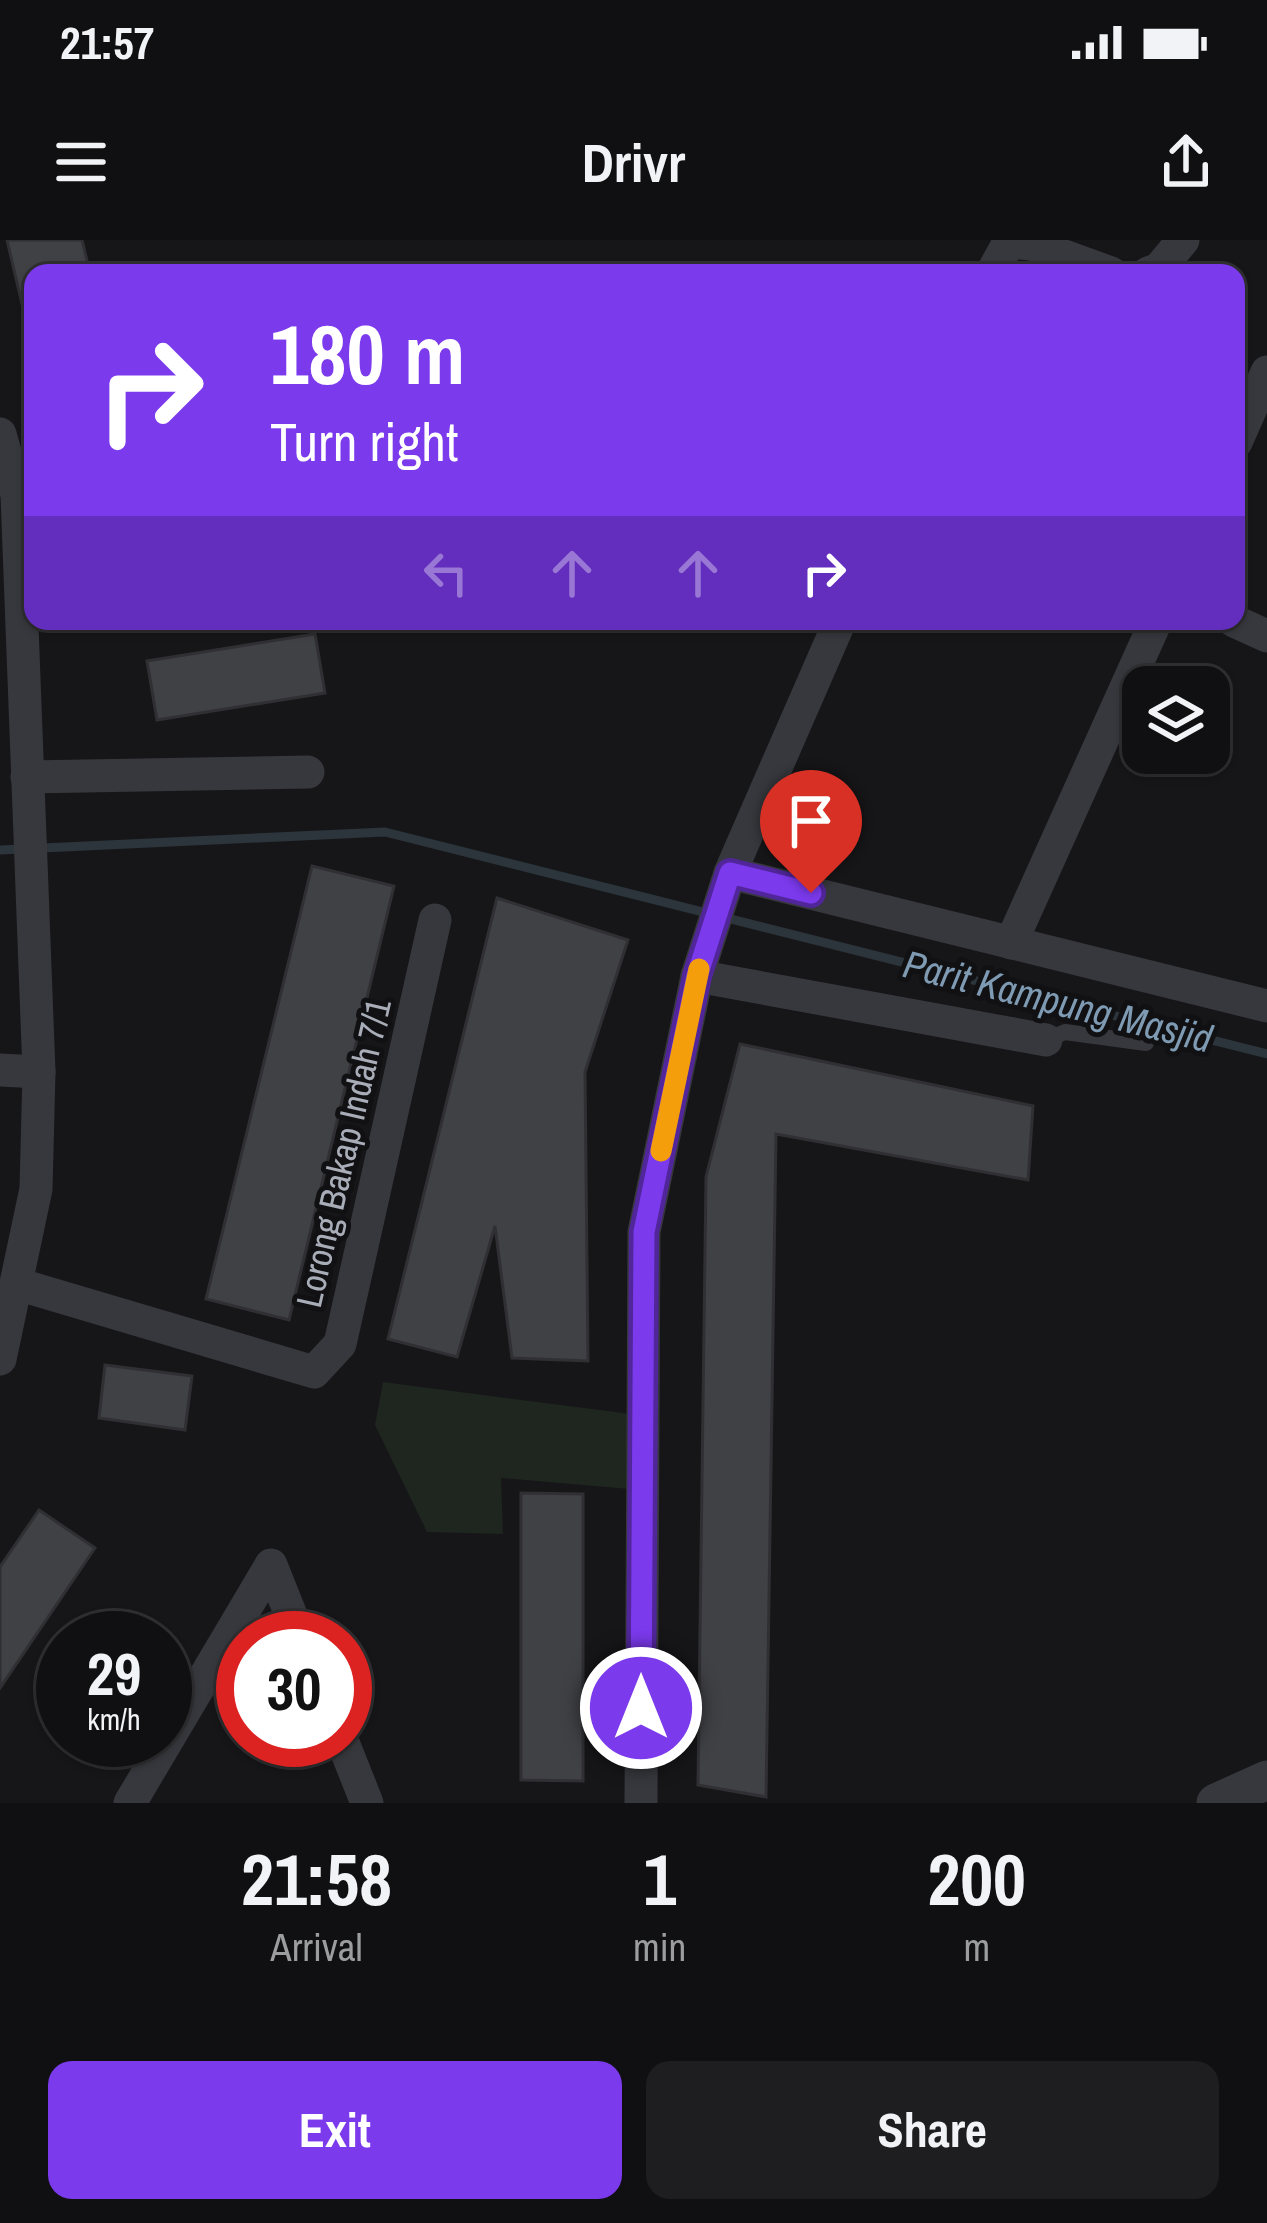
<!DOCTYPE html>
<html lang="en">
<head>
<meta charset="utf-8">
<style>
	:root { --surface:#101012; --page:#1e1e20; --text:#f1f3f6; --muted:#9c9d9f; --line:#303032; --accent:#7c3aed }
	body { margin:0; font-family:"Archivo Narrow",sans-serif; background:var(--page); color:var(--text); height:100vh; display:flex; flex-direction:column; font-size:45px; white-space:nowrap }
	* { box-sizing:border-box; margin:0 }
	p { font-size:39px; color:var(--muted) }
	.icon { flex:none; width:66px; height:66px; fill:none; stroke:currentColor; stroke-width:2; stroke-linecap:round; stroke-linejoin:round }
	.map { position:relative; height:1563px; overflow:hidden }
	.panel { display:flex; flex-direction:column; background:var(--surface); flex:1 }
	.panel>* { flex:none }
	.hud { position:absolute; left:24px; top:24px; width:1221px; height:366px; border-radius:24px; box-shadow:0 3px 9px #0004,0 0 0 3px var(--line); background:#7c3aed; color:#fff; overflow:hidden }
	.controls { position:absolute; left:1122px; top:426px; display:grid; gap:24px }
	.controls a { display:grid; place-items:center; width:108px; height:108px; border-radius:24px; background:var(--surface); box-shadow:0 3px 9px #0004,0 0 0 3px var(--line); font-size:60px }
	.speed { position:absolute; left:36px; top:1371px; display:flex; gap:24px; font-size:60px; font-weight:700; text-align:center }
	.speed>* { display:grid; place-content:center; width:156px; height:156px; border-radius:50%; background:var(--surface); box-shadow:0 3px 9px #0004,0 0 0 3px var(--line); line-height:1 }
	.speed small { font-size:30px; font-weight:400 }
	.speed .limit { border:18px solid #d22; background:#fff; color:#111 }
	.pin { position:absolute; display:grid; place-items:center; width:102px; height:102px; color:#fff; margin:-123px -51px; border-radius:50% 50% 50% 0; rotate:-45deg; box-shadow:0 0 12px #0007 }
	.pin .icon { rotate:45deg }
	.me { position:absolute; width:132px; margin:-66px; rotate:0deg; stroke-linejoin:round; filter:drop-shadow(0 0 9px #0008) }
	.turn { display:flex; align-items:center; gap:42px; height:252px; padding:0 48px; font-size:54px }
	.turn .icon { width:156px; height:156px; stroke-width:2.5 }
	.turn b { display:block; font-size:84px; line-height:102px }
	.lanes { display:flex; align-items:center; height:114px; padding:0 48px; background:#0003; justify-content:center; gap:60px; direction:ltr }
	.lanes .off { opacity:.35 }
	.eta { display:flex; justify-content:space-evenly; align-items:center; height:204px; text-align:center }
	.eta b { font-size:72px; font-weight:700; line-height:84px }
	.cta { display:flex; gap:24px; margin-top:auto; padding:24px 48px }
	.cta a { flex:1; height:138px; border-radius:24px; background:var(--accent); color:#fff; font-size:48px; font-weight:700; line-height:138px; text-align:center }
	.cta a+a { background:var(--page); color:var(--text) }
	.status { display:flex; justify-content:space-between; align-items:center; height:84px; padding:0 60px; background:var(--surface); direction:ltr }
	.status svg { height:33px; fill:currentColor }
	header { display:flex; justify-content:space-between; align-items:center; height:156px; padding:0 48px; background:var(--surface); font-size:54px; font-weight:700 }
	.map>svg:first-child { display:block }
	.green { fill:#1e261f }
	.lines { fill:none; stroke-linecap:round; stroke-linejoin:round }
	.stream { stroke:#2c353c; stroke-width:9 }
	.building { fill:#404145; stroke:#303034; stroke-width:3 }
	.service { stroke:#37383d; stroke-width:16 }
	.minor { stroke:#37383d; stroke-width:33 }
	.tertiary { stroke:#37383d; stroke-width:39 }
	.route-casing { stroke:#51269a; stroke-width:30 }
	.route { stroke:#7c3aed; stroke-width:21 }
	.slow { stroke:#f59e0b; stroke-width:21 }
	.labels { text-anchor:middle; stroke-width:10; stroke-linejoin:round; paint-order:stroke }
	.street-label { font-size:36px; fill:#a8adb8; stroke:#111113 }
	.water-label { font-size:39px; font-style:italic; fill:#7f9bb3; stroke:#111113 }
</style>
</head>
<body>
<div class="status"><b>21:57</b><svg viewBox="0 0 49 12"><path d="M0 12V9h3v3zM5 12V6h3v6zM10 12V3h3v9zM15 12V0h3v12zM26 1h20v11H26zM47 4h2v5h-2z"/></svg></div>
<header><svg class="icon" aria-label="menu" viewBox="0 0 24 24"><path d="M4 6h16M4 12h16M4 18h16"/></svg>Drivr<svg class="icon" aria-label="share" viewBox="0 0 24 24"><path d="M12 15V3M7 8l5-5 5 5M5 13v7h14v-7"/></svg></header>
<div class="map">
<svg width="1267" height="1563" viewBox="0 0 1267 1563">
	<rect width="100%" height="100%" fill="#161618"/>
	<path class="green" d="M383 1142 631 1174 630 1249 501 1238 503 1294 427 1292 375 1185Z"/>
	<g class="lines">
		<path class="stream" d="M0 610 385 592 1267 814"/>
	</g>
	<g class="building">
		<path d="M7 0H82L90 33H33V111Z"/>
		<path d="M315 394 325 453 157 480 147 421Z"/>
		<path d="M312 626 394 646 289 1080 206 1059Z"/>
		<path d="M497 658 628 700 585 832 588 1121 512 1118 495 986 457 1117 388 1099Z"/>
		<path d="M740 804 1033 866 1028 940 776 894 766 1557 698 1545 706 937Z"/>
		<path d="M105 1125 192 1136 185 1190 99 1178Z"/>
		<path d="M521 1253 583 1254V1541L521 1540Z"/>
		<path d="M39 1270 95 1308 0 1448V1327Z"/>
	</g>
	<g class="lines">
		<path class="service" d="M1046 800 1065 792 1146 803"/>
		<g class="minor">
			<path d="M992 33 1009 2 1031 4 1111 33"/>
			<path d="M1148 33 1159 29 1183 0"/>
			<path d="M0 194 17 255 39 832 36 949 0 1119"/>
			<path d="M1236 202 1267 132"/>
			<path d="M1234 381 1267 396"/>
			<path d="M27 537 308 532"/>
			<path d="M730 633 1267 766"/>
			<path d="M1011 703 1156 381"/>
			<path d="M697 736 1046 800"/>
			<path d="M0 830 39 832"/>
			<path d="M17 1044 314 1132 340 1104 435 680"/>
			<path d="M342 1500 367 1563"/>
			<path d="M130 1563 271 1325 300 1398"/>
			<path d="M641 1563 644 992 697 736 730 633 840 381"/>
		</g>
		<path class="tertiary" d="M1216 1563 1267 1540"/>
	</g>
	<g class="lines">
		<g class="route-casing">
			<path id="route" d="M641 1468 644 992 697 736 730 633 811 653"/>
		</g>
		<use href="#route" class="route"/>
		<path class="slow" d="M661 911 699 729"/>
	</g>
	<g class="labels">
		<g class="street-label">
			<text transform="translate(343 913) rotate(-77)" y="13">Lorong Bakap Indah 7/1</text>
		</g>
		<g class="water-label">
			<text transform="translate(1058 761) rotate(14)" y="14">Parit Kampung Masjid</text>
		</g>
	</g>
</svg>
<div class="controls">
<a><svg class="icon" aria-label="layers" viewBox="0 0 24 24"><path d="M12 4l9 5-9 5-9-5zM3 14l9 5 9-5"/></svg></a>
</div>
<div class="speed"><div>29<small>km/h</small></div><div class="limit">30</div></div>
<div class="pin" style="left:811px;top:653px;background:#d93025"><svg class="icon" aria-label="arrive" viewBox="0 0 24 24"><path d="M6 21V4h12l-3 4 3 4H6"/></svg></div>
<svg class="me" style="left:641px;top:1468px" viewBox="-20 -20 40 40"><circle r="17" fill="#7c3aed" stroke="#fff" stroke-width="3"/><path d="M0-11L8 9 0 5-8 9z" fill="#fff"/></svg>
<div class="hud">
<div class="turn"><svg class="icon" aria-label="right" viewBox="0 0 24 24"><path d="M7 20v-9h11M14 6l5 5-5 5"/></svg><div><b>180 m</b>Turn right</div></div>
<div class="lanes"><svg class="icon off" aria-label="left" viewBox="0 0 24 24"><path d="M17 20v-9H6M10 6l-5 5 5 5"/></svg><svg class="icon off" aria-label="ahead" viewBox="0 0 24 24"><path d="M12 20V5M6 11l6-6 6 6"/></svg><svg class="icon off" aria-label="ahead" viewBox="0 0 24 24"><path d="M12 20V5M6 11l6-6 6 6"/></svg><svg class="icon" aria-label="right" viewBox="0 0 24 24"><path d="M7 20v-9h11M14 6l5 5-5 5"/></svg></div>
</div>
</div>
<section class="panel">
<div class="eta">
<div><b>21:58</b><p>Arrival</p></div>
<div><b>1</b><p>min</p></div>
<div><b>200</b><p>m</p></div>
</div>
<div class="cta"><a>Exit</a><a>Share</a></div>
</section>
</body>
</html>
